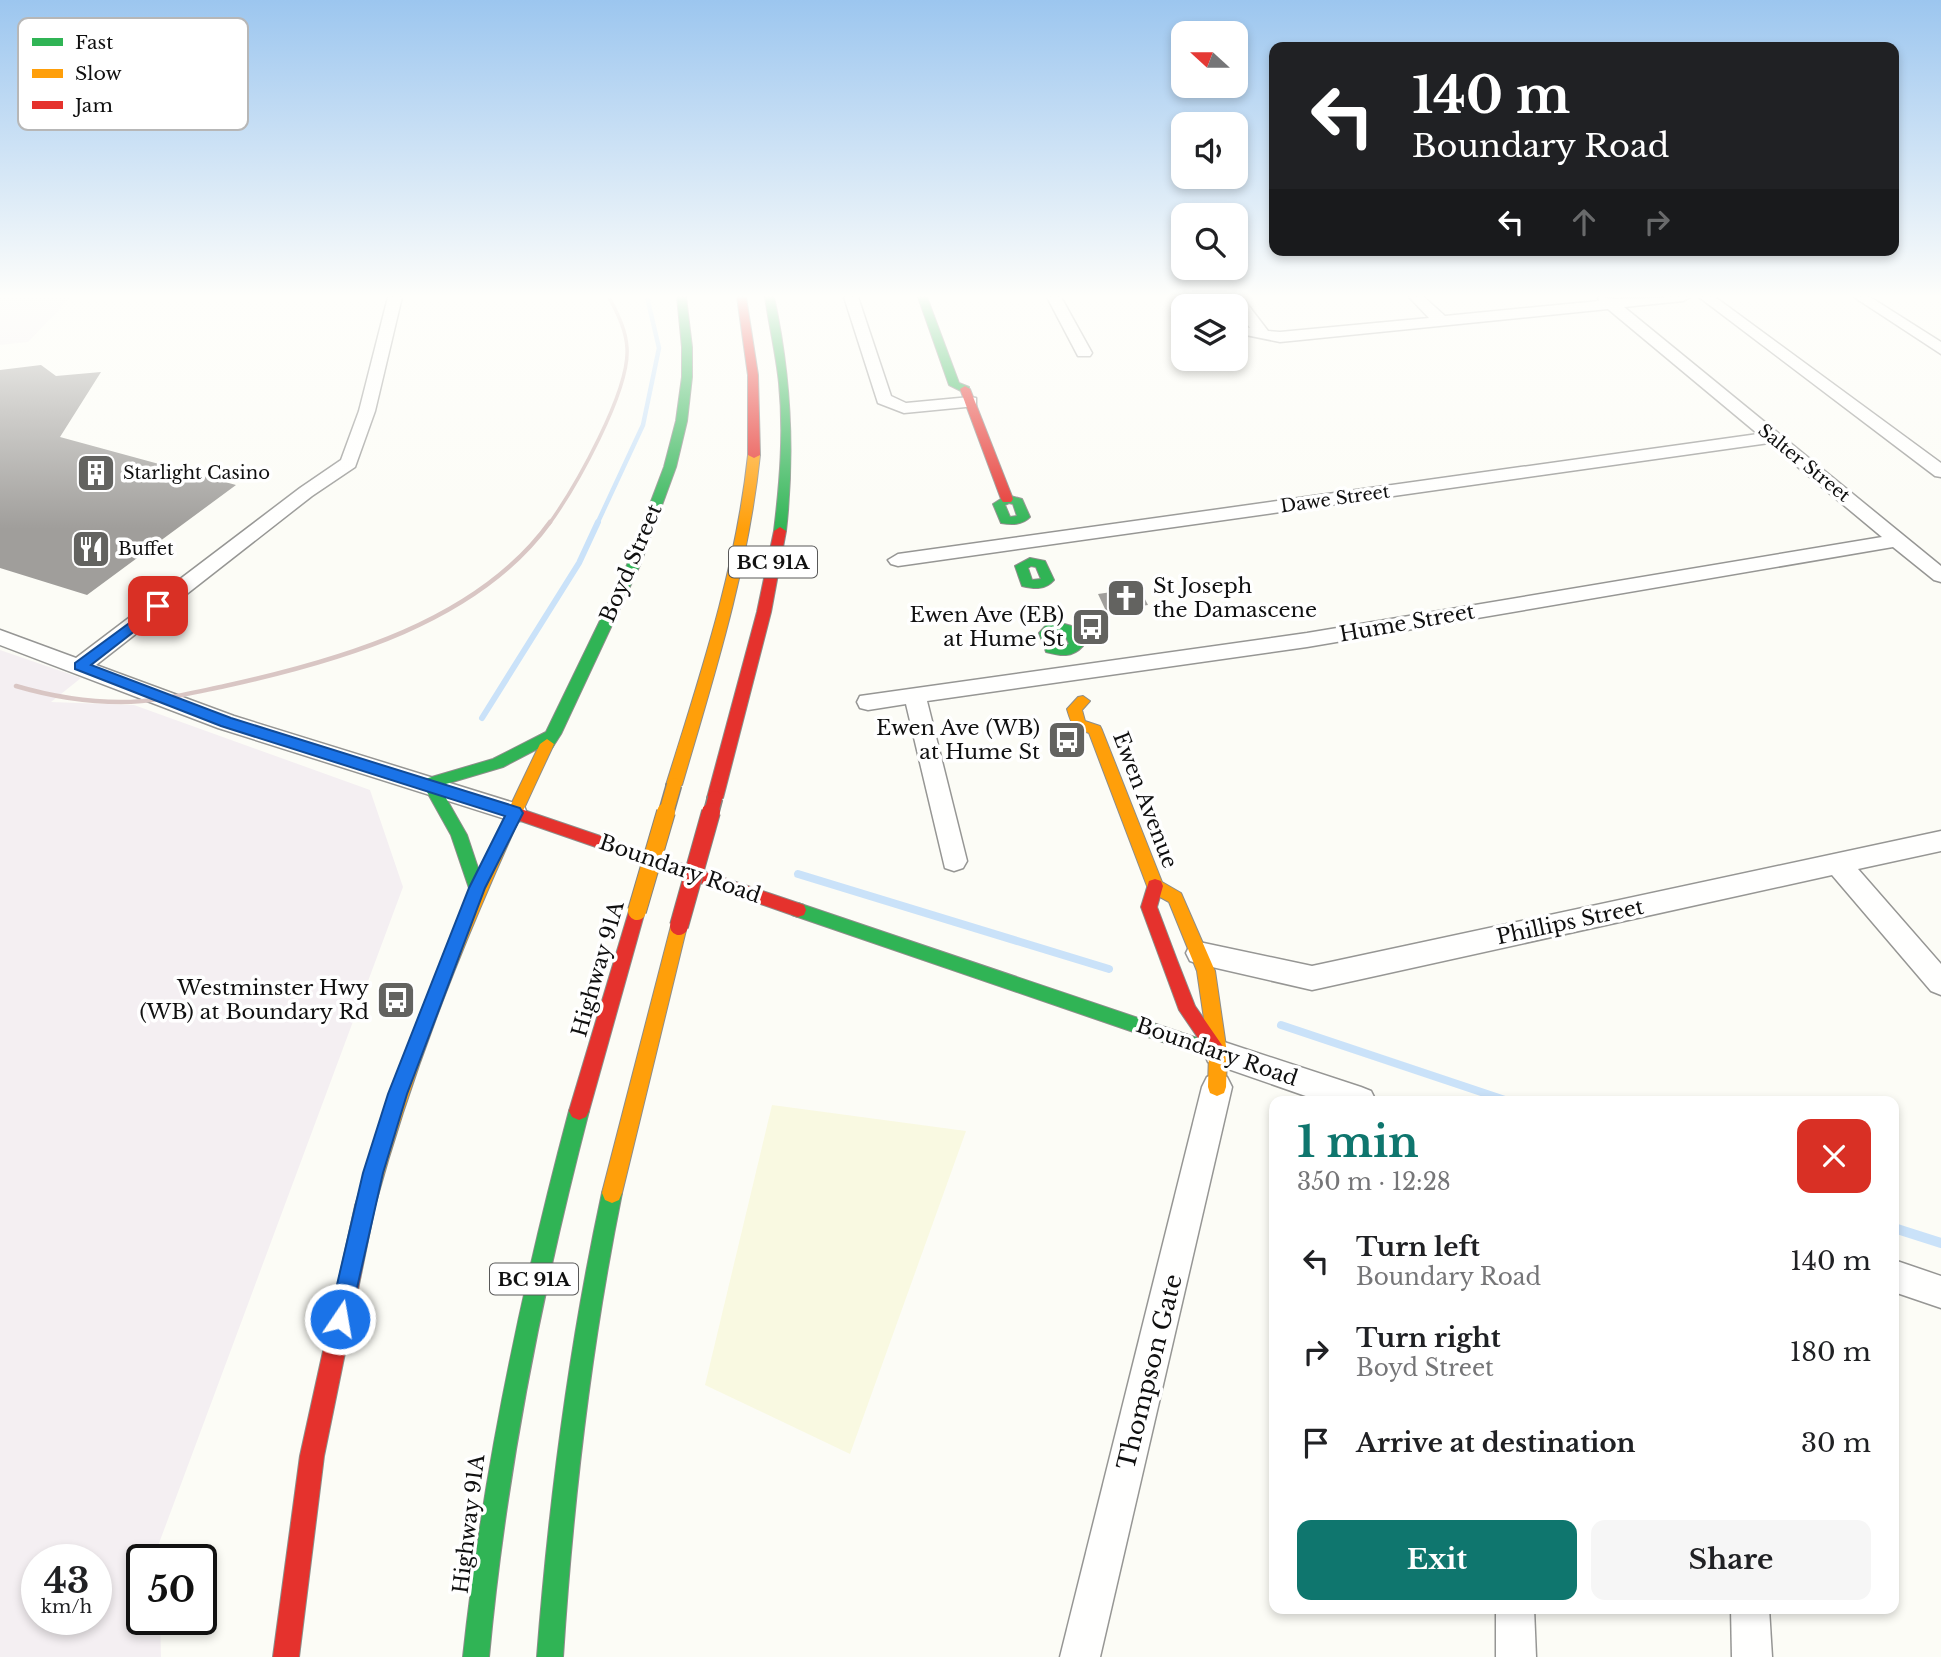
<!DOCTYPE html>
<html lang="en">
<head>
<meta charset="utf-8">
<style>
	:root { --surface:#fff; --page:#f6f6f6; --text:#202124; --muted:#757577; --accent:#0f766e }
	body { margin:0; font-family:"Libre Baskerville",serif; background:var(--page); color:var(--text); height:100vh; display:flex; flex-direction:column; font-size:26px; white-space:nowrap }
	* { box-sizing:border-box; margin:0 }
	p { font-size:23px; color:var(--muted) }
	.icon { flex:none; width:38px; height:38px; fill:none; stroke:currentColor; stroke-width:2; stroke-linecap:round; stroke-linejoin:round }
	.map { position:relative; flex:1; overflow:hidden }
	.sheet { position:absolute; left:1269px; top:1096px; width:630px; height:518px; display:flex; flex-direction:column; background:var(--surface); border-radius:14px; box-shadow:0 4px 10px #0003 }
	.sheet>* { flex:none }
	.guide { position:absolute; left:1269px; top:42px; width:630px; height:214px; border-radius:14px; box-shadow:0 4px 10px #0003; background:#202124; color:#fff; overflow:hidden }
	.needle { width:46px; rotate:291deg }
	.buttons { position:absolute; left:1171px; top:21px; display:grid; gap:14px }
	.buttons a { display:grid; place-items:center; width:77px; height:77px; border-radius:14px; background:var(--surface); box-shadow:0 4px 10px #0003; font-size:35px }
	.speed { position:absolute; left:21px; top:1544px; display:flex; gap:14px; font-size:35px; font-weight:700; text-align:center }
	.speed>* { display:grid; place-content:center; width:91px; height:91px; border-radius:50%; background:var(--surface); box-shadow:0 4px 10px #0003; line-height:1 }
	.speed small { font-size:18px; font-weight:400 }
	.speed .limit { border:4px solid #111; border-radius:10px; background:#fff; color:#111 }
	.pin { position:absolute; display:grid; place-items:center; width:60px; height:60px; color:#fff; margin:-30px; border-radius:14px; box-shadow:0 4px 10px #0006 }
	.me { position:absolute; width:77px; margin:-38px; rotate:12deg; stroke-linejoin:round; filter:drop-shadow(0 0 5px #0008) }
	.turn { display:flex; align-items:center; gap:24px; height:147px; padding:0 28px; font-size:32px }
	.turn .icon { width:91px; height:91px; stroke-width:2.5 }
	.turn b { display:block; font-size:49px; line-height:60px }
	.lanes { display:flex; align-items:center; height:66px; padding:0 28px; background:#0003; justify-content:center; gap:35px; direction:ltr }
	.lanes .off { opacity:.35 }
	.round { display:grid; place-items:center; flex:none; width:74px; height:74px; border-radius:14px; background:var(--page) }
	.headline { display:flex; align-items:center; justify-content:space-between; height:119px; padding:0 28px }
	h1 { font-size:42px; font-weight:700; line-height:52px; color:var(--accent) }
	.cta { display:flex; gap:14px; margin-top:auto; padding:14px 28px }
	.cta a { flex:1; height:80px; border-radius:14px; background:var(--accent); color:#fff; font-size:28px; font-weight:700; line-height:80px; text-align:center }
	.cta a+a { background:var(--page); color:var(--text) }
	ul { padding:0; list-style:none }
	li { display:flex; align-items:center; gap:21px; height:91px; padding:0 28px }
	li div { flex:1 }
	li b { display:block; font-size:26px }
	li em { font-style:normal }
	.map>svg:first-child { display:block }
	.industrial { fill:#f4eff2; fill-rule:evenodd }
	.farmland { fill:#f9f9e1 }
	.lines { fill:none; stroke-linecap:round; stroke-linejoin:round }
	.stream-far3 { stroke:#cae2f9; stroke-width:4.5 }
	.stream-far2 { stroke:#cae2f9; stroke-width:6 }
	.stream-far1 { stroke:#cae2f9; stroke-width:8 }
	.stream { stroke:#cae2f9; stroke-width:10 }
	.building { fill:#a09e9b }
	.street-casing { stroke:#969694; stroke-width:3 }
	.fast-casing { stroke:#8d8d8a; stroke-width:2 }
	.slow-casing { stroke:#8d8d8a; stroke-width:2 }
	.jam-casing { stroke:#8d8d8a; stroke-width:2 }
	.street { fill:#fffffe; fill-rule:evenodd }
	.fast { fill:#30b455; fill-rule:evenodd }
	.slow { fill:#ff9f0a; fill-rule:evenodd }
	.jam { fill:#e5322d; fill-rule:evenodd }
	.rail-far1 { stroke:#d9c6c4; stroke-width:3.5 }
	.rail { stroke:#d9c6c4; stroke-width:4.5 }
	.slow-bridge-far1-casing { stroke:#848481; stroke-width:17; stroke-linecap:butt }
	.slow-bridge-casing { stroke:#848481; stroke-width:20; stroke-linecap:butt }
	.jam-bridge-far1-casing { stroke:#848481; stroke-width:17; stroke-linecap:butt }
	.jam-bridge-casing { stroke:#848481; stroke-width:20; stroke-linecap:butt }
	.slow-bridge-far1 { stroke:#ff9f0a; stroke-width:14 }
	.slow-bridge { stroke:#ff9f0a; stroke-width:18 }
	.jam-bridge-far1 { stroke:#e5322d; stroke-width:14 }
	.jam-bridge { stroke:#e5322d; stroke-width:18 }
	.route { fill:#1a73e8; stroke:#114b97; stroke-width:2 }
	.labels { text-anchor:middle; stroke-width:7; stroke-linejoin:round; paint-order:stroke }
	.far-street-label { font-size:18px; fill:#101010; stroke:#fff }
	.far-poi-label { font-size:18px; fill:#101010; stroke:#fff; text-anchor:start }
	.shield { fill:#fff; stroke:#585858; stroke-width:2 }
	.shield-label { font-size:19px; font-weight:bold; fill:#101010 }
	.street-label { font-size:21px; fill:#101010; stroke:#fff }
	.poi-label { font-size:21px; fill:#101010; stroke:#fff; text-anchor:end }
	.near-street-label { font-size:24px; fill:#101010; stroke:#fff }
	.key { fill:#fff; stroke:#b7b7b7; stroke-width:2 }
	.key-label { font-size:19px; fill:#101010 }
</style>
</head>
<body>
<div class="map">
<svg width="1941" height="1657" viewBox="0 0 1941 1657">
	<rect width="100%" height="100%" fill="#fcfcf6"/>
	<g class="industrial">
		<path d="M0 297H71L28 342 0 345Z"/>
		<path d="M0 650 81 678 51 702 134 705 370 790 403 887 158 1546V1559H142V1619H160L161 1657H0ZM37 1559H96V1619H37Z"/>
	</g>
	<path class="farmland" d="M772 1105 966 1131 850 1454 705 1385Z"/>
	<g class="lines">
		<path class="stream-far3" d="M597 524 643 425 659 348 647 297"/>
		<path class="stream-far2" d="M482 718 579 563 598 522"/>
		<g class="stream-far1">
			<path d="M798 874 1109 969"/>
			<path d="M1281 1025 1508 1101"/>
		</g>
		<path class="stream" d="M1894 1228 1941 1243"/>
	</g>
	<g class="building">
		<path d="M41 365 56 376 101 372 60 437 236 485 87 595 0 568V370Z"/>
		<path d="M1139 588 1148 605 1106 611 1098 594Z"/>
	</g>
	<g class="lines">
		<g class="street-casing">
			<g id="street">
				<path d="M388 297H402L375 411 355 467 312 496 96 665 234 716 524 806 527 813 524 820 515 822 218 728 0 645V630L76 658 300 488 341 460 359 411Z"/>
				<path d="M844 297H858L891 396 906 403 970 397 976 398V406L904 413 878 403Z"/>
				<path d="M1047 297H1061L1092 353 1090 356H1078Z"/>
				<path d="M1206 297H1220L1227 306H1212Z"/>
				<path d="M1228 297H1242L1268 331 1280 332 1429 318 1409 297H1424L1445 316 1599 301 1598 297 1615 299 1690 297 1683 301 1624 307 1941 566V582L1934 580 1893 547 1307 647 927 701 967 861 963 868 954 871 945 868 906 704 868 710 860 708 857 702 860 696 1307 633 1882 537 1769 443 898 566 891 564 888 560 898 554 1758 434 1608 309 1280 342 1236 333V324L1250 328Z"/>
				<path d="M1699 297H1715L1941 463V477L1935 476Z"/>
				<path d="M1854 297H1870L1941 342V354Z"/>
				<path d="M1941 831V851L1858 869 1941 964V995L1931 991 1832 875 1312 990 1199 964 1190 961 1186 953 1190 945 1199 942 1312 966Z"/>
				<path d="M1218 1040 1361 1087 1371 1091 1376 1101H1320L1208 1062 1204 1053 1208 1044Z"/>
				<path d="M1217 1073 1227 1077 1232 1087 1100 1657H1060L1202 1087 1207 1077Z"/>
				<path d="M1894 1260 1941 1276V1308L1894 1292Z"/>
				<path d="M1496 1608H1534L1536 1657H1496Z"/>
				<path d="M1731 1608H1769L1772 1657H1732Z"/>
			</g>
		</g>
		<g class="fast-casing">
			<g id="fast">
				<path d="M677 297H686L692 347V377L687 421 676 467 640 565 561 734 552 748 541 747 503 767 439 786 467 835 485 889 483 894H471L451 835 422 783 425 779 493 759 546 732 627 565 664 467 676 421 682 377V347Z"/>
				<path d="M765 297H774C791 376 795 451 786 531L780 535 774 531C780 482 784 433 779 383 776 354 769 325 765 297Z"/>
				<path d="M918 297H927L959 383 969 387V391H961L949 385Z"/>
				<path d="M1007 495 1022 499 1030 517C1022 525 1012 525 1001 523L993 504ZM1009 503 1013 504 1017 516 1010 517 1005 505Z"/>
				<path d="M1030 558 1045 561 1054 580C1045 590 1035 589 1022 586L1015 566ZM1031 566 1036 567 1041 579 1032 580 1028 568Z"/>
				<path d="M1054 621 1075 627 1083 646C1072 658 1061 656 1046 652L1039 633 1049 622ZM1056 630 1064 633 1069 644 1063 647 1057 646 1053 634Z"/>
				<path d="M798 903 1218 1045 1224 1047 1227 1053 1224 1059 1218 1061 792 915 790 910 792 905Z"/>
				<path d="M579 1102 586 1105 589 1111C542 1291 506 1472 489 1657H463C483 1471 521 1291 569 1111L572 1105Z"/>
				<path d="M612 1183 619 1186 622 1193C591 1346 573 1501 563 1657H537C549 1501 569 1346 602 1193L605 1186Z"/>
			</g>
		</g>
		<g class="slow-casing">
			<g id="slow">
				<path d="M754 452 760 455C748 569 714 676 682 785L674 791 666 785C700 676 736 569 748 455Z"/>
				<path d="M1083 696 1090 701 1082 710 1085 721 1100 726 1102 730 1162 882 1181 893 1215 971 1227 1053 1226 1087 1224 1093 1217 1096 1210 1093 1208 1087 1209 1053 1197 971 1169 902 1149 891 1147 886 1089 733C1072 727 1072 726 1067 709L1078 697Z"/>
				<path d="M547 739 554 744C483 894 419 1045 375 1206L372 1213 365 1216 358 1213 355 1206C401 1045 467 894 540 744Z"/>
				<path d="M679 919 685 921 687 926 622 1193 619 1200 612 1203 605 1200 602 1193 671 926 673 921Z"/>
			</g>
		</g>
		<g class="jam-casing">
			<g id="jam">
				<path d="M737 297H746L758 375 760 455 754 458 748 455V375Z"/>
				<path d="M965 386 970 389 1013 499 1011 502H1003L1001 499 960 389Z"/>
				<path d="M780 527 786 531 771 612 723 798 715 804 707 798 757 612 774 531Z"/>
				<path d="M515 807 804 905 806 910 804 915 798 917 509 817 507 813Z"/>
				<path d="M1155 879 1161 881 1163 886 1157 907 1177 960 1195 1006 1224 1048 1221 1054 1215 1056 1209 1054 1179 1010 1141 907 1149 881Z"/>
				<path d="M637 904 643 906 645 911 589 1111 586 1117 579 1120 572 1117 569 1111 629 911 631 906Z"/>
				<path d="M365 1196 372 1199 375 1206 324 1456 299 1657H273L300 1456 355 1206 358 1199Z"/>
			</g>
		</g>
		<use href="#street" class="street"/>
		<use href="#fast" class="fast"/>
		<use href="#slow" class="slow"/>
		<use href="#jam" class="jam"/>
		<path class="rail-far1" d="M549 524C575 488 630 391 627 348 626 329 617 313 609 297"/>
		<path class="rail" d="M16 686C50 696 85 702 121 702 156 702 191 693 225 686 339 661 478 622 550 522"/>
		<g class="slow-bridge-far1-casing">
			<path id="slow-bridge-far1" d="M666 813 674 785"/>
		</g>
		<g class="slow-bridge-casing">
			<path id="slow-bridge" d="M637 911 666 812"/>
		</g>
		<g class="jam-bridge-far1-casing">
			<path id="jam-bridge-far1" d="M711 813 715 798"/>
		</g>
		<g class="jam-bridge-casing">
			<path id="jam-bridge" d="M679 926 711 812"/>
		</g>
		<use href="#slow-bridge-far1" class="slow-bridge-far1"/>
		<use href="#slow-bridge" class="slow-bridge"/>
		<use href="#jam-bridge-far1" class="jam-bridge-far1"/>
		<use href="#jam-bridge" class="jam-bridge"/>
	</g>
	<linearGradient id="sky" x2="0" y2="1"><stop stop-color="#9cc6ef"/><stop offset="0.56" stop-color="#fefefb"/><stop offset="1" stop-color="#fefefb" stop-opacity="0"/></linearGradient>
	<rect width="1941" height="529" fill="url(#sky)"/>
	<path class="route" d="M158 602 165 606 163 609 91 665 231 718 520 808 523 813 485 888 407 1094 383 1173 350 1319 347 1327 340 1330 332 1327 329 1319 363 1173 388 1094 469 888 505 816 221 726 75 669V663Z"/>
	<defs>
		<g id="building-square" transform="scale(2.0125)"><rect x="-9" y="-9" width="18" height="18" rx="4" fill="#636360" stroke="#fff"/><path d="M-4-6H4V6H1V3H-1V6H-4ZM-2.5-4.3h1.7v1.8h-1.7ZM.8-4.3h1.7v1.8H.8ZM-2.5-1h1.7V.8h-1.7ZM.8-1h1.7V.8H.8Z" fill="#fff"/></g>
		<g id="restaurant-square" transform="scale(2.0125)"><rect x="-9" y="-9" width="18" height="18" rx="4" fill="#636360" stroke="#fff"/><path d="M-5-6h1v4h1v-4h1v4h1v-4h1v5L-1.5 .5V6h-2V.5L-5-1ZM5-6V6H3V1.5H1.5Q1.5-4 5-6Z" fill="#fff"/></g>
		<g id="church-square" transform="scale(2.0125)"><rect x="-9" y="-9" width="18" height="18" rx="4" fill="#636360" stroke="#fff"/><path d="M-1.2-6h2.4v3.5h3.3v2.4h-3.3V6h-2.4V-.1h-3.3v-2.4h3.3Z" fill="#fff"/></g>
		<g id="bus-square" transform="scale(2.0125)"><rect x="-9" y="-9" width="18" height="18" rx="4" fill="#636360" stroke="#fff"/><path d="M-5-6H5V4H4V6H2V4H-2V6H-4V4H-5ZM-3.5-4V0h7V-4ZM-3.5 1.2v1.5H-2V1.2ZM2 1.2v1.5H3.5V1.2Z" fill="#fff"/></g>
	</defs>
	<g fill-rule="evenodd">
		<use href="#building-square" x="96" y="473"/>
		<use href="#restaurant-square" x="91" y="549"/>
		<use href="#church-square" x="1126" y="598"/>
		<use href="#bus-square" x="1091" y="627"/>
		<use href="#bus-square" x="1067" y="740"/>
		<use href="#bus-square" x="396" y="1000"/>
	</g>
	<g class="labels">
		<g class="far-street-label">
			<text transform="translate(1804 463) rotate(39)" y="6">Salter Street</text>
			<text transform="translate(1335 499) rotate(-8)" y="6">Dawe Street</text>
		</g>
		<g class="far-poi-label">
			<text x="123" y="479">Starlight Casino</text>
			<text x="118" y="555">Buffet</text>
		</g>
		<g class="shield">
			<rect x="729" y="546.5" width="88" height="31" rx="5"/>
			<rect x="490" y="1263.5" width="88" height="31" rx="5"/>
		</g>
		<g class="shield-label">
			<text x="773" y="569">BC 91A</text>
			<text x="534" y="1286">BC 91A</text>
		</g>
		<g class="street-label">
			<text transform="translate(631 563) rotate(-67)" y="7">Boyd Street</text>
			<text transform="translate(1407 623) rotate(-10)" y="7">Hume Street</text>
			<text transform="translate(1145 800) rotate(69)" y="7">Ewen Avenue</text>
			<text transform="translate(680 869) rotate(19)" y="7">Boundary Road</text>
			<text transform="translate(1570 922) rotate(-12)" y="7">Phillips Street</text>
			<text transform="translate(598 969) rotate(-74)" y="7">Highway 91A</text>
			<text transform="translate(1217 1052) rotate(19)" y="7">Boundary Road</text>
			<text transform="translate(469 1524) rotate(-83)" y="7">Highway 91A</text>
		</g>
		<g class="poi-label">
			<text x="1153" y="593" text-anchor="start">St Joseph<tspan x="1153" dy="24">the Damascene</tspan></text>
			<text x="1064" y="622">Ewen Ave (EB)<tspan x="1064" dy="24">at Hume St</tspan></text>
			<text x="1040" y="735">Ewen Ave (WB)<tspan x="1040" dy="24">at Hume St</tspan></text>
			<text x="369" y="995">Westminster Hwy<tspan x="369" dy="24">(WB) at Boundary Rd</tspan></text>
		</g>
		<g class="near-street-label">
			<text transform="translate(1150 1372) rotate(-76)" y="8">Thompson Gate</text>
		</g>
	</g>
	<rect x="18" y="18" width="230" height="112" rx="10" class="key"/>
	<rect x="32" y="38" width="31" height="8" fill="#30b455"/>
	<rect x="32" y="69" width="31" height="9" fill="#ff9f0a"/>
	<rect x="32" y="101" width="31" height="8" fill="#e5322d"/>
	<g class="key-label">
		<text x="75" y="49">Fast</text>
		<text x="75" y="80">Slow</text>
		<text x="75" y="112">Jam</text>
	</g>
</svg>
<div class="buttons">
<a><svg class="needle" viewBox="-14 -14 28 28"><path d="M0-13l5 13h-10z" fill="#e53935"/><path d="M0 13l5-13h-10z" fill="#757577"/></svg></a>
<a><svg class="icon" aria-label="sound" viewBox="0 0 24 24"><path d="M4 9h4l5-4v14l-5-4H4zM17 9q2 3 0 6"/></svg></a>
<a><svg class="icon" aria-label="search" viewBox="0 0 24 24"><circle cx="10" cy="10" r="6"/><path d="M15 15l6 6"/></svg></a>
<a><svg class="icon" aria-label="layers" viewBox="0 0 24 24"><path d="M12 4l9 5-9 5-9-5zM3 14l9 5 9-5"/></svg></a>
</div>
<div class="speed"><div>43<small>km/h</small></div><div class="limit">50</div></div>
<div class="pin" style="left:158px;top:606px;background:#d93025"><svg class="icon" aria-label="arrive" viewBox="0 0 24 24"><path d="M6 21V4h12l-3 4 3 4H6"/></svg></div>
<svg class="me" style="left:340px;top:1319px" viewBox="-20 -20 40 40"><circle r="17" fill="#1a73e8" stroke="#fff" stroke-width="3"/><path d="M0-11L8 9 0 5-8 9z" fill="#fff"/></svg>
<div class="guide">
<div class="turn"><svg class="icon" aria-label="left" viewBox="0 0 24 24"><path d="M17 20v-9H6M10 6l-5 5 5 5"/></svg><div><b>140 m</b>Boundary Road</div></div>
<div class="lanes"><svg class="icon" aria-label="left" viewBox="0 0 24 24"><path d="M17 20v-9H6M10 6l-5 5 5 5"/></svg><svg class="icon off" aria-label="ahead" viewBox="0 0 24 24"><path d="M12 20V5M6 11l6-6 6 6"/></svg><svg class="icon off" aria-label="right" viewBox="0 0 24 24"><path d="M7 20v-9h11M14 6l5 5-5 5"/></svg></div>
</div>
<section class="sheet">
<div class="headline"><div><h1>1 min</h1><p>350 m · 12:28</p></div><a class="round" style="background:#d93025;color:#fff"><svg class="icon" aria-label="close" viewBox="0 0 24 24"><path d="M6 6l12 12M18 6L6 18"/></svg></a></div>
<ul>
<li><svg class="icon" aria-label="left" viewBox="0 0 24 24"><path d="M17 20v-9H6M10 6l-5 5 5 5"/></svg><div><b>Turn left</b><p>Boundary Road</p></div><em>140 m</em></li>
<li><svg class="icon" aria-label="right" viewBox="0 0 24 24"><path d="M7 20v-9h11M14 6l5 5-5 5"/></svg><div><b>Turn right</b><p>Boyd Street</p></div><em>180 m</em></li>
<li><svg class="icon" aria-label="arrive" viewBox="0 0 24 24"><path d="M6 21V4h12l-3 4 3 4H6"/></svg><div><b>Arrive at destination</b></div><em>30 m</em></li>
</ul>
<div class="cta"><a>Exit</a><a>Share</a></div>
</section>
</div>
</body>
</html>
